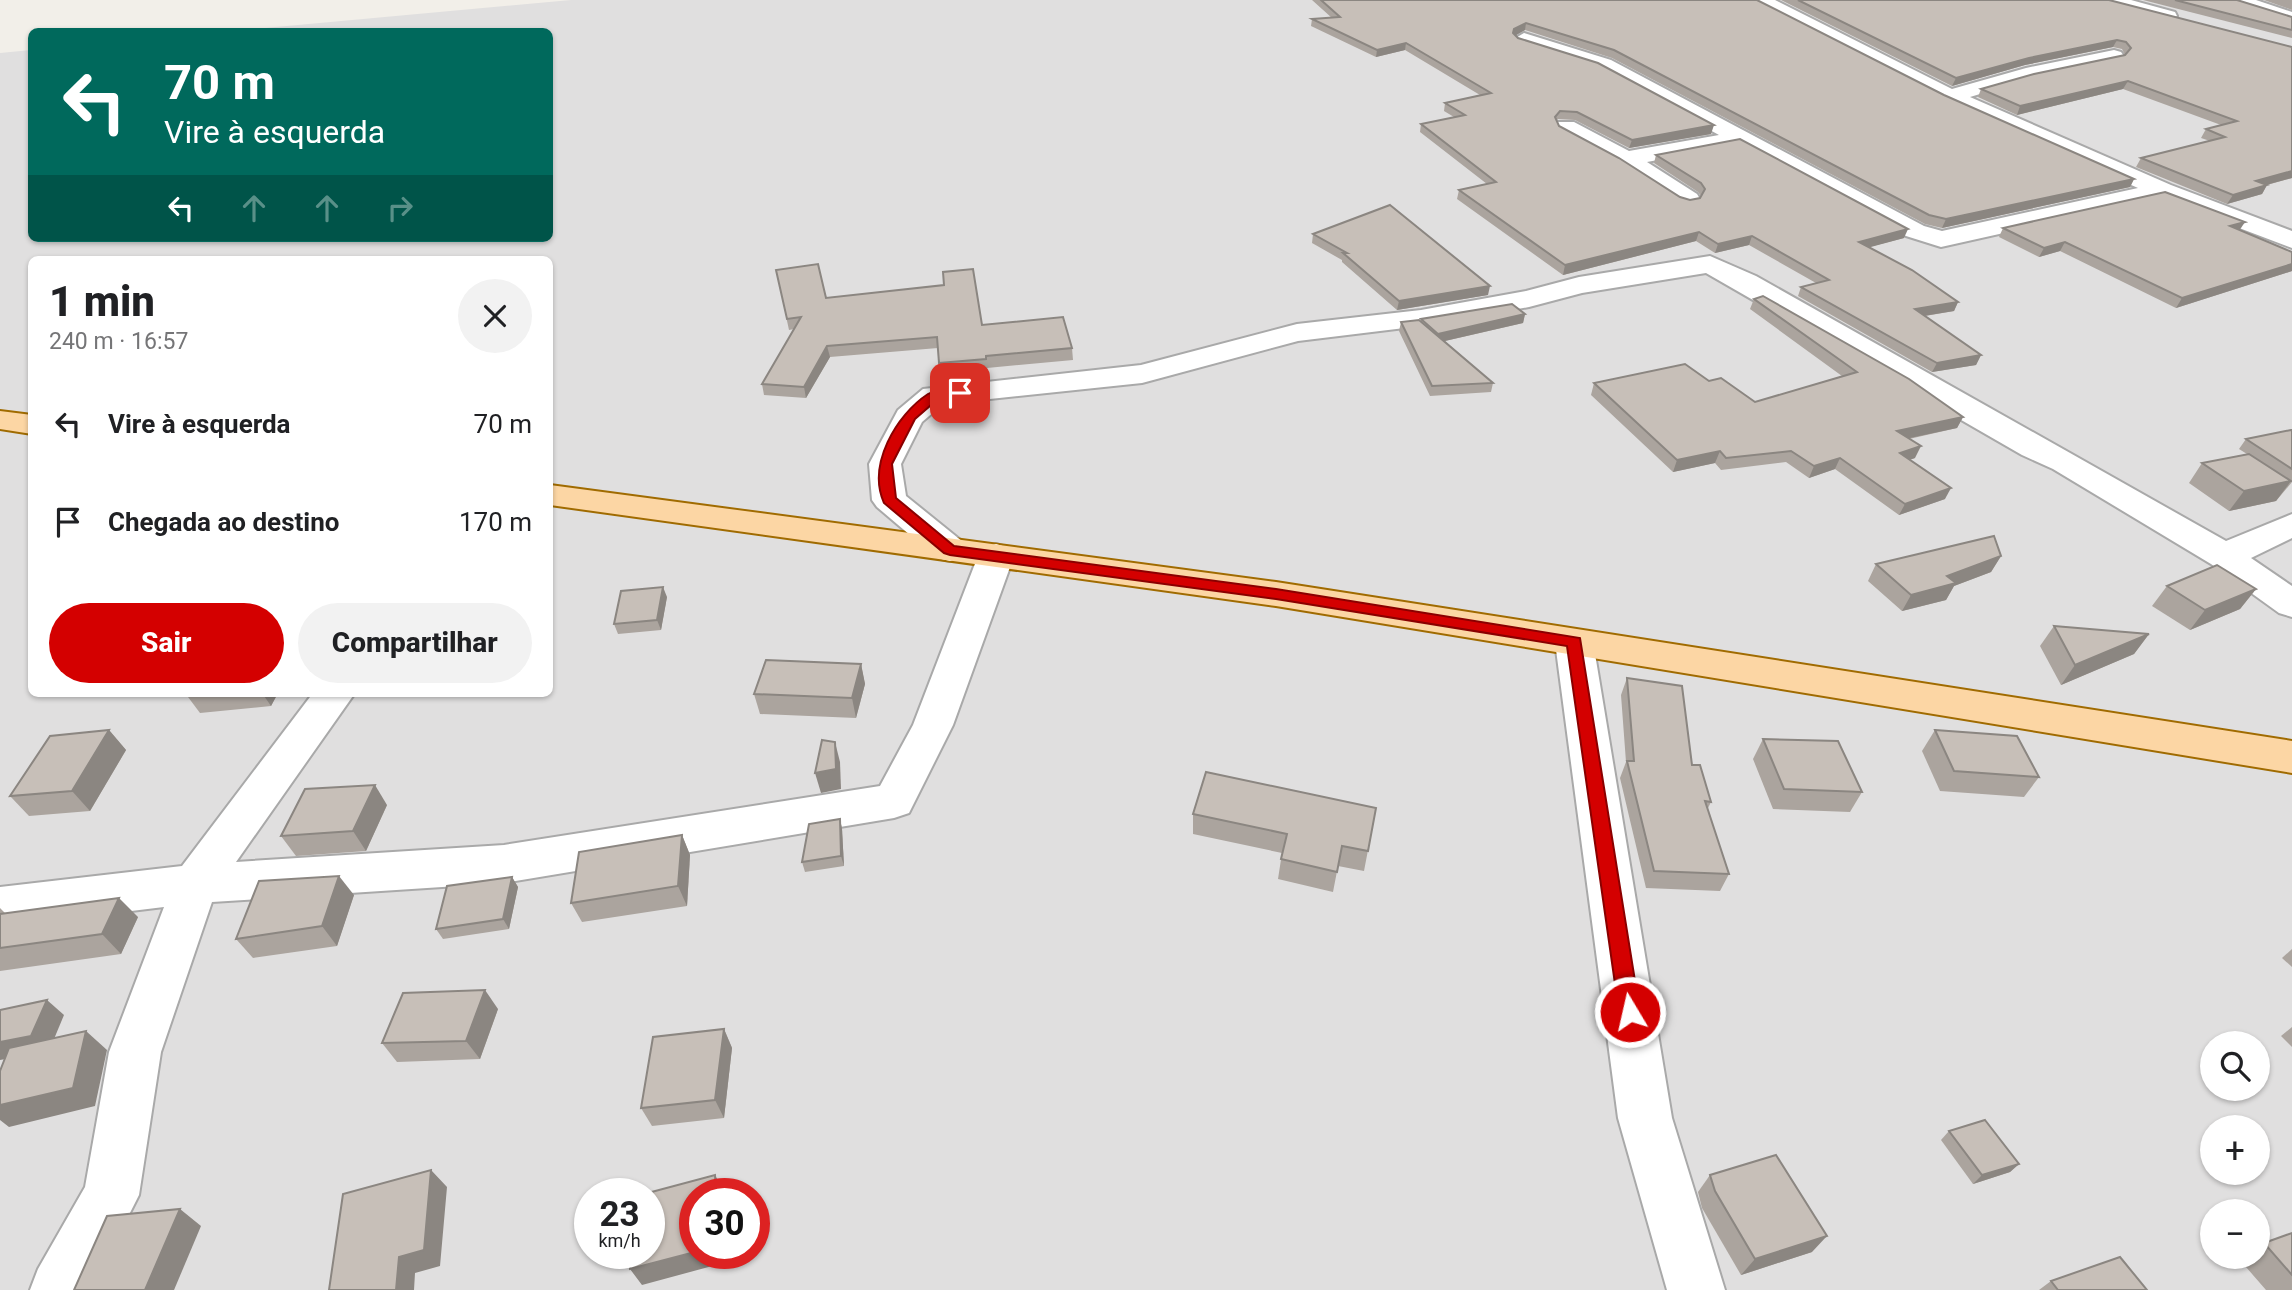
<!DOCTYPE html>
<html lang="pt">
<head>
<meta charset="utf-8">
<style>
	:root { --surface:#fff; --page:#f2f2f2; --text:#202124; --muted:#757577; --accent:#d40000 }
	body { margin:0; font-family:Roboto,sans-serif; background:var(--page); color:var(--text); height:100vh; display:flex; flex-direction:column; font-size:26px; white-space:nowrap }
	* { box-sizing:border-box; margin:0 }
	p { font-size:23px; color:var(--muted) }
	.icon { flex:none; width:38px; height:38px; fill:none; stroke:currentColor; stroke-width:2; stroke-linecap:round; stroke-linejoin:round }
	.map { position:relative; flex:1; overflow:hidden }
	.side { position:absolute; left:28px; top:256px; width:525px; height:441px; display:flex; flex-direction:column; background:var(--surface); border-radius:10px; box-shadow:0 2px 5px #0004 }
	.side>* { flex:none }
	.banner { position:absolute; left:28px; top:28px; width:525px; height:214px; border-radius:10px; box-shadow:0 2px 5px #0004; background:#00695c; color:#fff; overflow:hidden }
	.tools { position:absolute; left:2200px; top:1031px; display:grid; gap:14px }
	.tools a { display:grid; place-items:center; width:70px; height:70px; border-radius:50%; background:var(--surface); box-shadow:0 2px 5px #0004; font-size:35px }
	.speed { position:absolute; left:574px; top:1178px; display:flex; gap:14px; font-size:35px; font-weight:700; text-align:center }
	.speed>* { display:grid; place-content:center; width:91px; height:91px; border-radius:50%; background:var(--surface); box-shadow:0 2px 5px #0004; line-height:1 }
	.speed small { font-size:18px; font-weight:400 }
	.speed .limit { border:10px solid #d22; background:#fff; color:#111 }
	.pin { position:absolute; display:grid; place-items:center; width:60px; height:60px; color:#fff; margin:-30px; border-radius:14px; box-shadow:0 4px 10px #0006 }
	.me { position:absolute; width:77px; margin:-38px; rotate:351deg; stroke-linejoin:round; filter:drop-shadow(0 0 5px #0008) }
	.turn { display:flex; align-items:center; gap:24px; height:147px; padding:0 21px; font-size:32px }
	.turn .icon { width:91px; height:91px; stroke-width:2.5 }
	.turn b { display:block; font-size:49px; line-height:60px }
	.lanes { display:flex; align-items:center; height:66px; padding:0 21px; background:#0003; justify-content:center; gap:35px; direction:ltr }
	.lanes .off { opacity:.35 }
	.round { display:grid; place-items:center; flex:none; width:74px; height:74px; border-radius:37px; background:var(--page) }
	.headline { display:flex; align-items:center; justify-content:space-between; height:119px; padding:0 21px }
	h1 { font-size:42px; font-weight:800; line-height:52px }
	.primary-button { display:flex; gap:14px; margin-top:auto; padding:14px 21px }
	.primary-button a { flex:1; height:80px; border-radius:42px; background:var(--accent); color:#fff; font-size:28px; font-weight:800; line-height:80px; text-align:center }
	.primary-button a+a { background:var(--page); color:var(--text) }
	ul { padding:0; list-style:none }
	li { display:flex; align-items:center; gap:21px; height:98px; padding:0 21px }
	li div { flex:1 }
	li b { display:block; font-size:26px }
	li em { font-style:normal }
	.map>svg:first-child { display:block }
	.residential { fill:#e0dfdf; fill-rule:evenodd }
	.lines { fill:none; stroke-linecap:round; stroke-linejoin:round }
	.minor-casing { stroke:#a9a9a9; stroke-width:4 }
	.major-casing { stroke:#a06b00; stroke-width:4 }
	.minor { fill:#fff; fill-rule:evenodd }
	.major { fill:#fcd6a4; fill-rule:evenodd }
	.wall { fill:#aba49e }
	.shaded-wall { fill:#8b8681 }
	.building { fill:#c7bfb8; stroke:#8b8681; stroke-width:2 }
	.route { fill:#d40000; stroke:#8a0000; stroke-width:2 }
</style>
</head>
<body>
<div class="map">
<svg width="2292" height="1290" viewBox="0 0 2292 1290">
	<rect width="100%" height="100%" fill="#f2efe9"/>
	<path class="residential" d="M571 0H2292V1290H0V53L31 50 32 238H550V32L232 31ZM32 259H550V693H32ZM2212 1043H2258V1088H2212ZM2212 1127H2258V1172H2212ZM590 1194H649V1253H590ZM695 1194H754V1253H695ZM2212 1211H2258V1256H2212Z"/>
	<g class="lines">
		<g class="minor-casing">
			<g id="minor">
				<path d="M1752 0H1775L1952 89 2026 68 2114 50 2121 52 2124 56 2121 60 2030 79 1970 97 2171 185 2292 231V248L2160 198 1941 247 1906 236 1738 145 1647 162 1697 194 1700 199 1697 204 1688 206 1679 204 1618 164 1558 132 1555 127 1558 122H1574L1629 151 1719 135 1597 68 1517 43 1514 39 1524 33 1611 60 1924 226 1942 231 2138 188 1942 101 1754 4Z"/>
				<path d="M2101 0H2131L2175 12 2177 16 2168 22 2103 4Z"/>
				<path d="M2229 0H2256L2292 12V24L2231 4Z"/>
				<path d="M1710 256 1756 276 2226 541 2292 514V538L2251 558 2292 586V617L2279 613 2211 564 2053 469 2022 455 1706 273 1582 293 1529 307 1421 326 1298 341 1142 383 943 404 922 422 901 464 906 496 963 542 968 550 963 558 950 561 937 558 877 507 872 500 869 464 898 410 923 389 1141 365 1297 324 1421 310 1526 291 1579 277Z"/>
				<path d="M996 544 1009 548 1014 556 953 725 909 813 894 818 504 883 212 902 161 1052 139 1195 91 1290H30L38 1269 85 1187 109 1052 164 907 0 927V887L182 866 313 693H355L236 862 504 845 880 786 913 725 978 556 983 548Z"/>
				<path d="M1574 629 1588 633 1593 642 1672 1118 1725 1290H1667L1618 1118 1555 642 1560 633Z"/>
			</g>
		</g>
		<g class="major-casing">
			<g id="major">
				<path d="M0 411 32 415V434L0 429Z"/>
				<path d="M550 485 1276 582 2292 741V773L1276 606 550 505Z"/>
			</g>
		</g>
		<use href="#minor" class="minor"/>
		<use href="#major" class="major"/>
	</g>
	<g class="wall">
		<path d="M1312 0H1757L1944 95 2134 179 2130 187 1942 228 1925 224 1612 58 1525 30 1515 35 1518 38 1711 134 1629 148 1575 120 1558 119 1556 121 1559 126 1680 197 1690 200 1700 198 1701 196 1698 192 1654 163 1656 155 1904 238 1869 247 1958 302 1954 311 1925 316 1981 355 1976 365 1932 372 1798 296 1801 287 1816 283 1749 245 1715 253 1696 241 1563 275 1457 199 1459 190 1487 184 1420 132 1421 124 1454 117 1444 111 1445 103 1480 95 1405 50 1376 57 1311 26 1312 19 1332 18Z"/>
		<path d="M1781 0H2109L2292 47V178L2267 185 2262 194 2227 204 2136 167 2141 158 2210 141 2201 138 2206 129 2221 125 2123 89 2017 115 1978 97 1981 89 2125 55 2122 49 2113 47 2025 65 1952 86Z"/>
		<path d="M2143 0H2237L2292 17V38Z"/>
		<path d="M2264 0H2292V10Z"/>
		<path d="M2003 228 2240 230 2292 252V271L2176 308 2060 251 2039 257 1999 237Z"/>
		<path d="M1313 234 1488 295 1397 310 1342 262V260L1312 243Z"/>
		<path d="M776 270 826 298 982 325 1072 348 1073 360 987 368 988 370 941 374 938 348 830 357 806 398 764 395 762 384 794 329 789 330Z"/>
		<path d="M1754 299 1963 417 1957 428 1909 439 1915 458 1909 460 1945 499 1899 515 1835 469 1809 478 1786 462 1721 470 1715 463 1673 472 1591 395 1594 383 1709 381 1755 402 1842 376 1750 309Z"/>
		<path d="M1525 314 1523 323 1445 341 1493 383 1491 392 1430 396 1399 331 1401 322 1421 321V319Z"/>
		<path d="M2292 430V482L2276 501 2229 511 2189 483 2202 463 2247 454 2239 449 2246 439Z"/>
		<path d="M2001 556 1991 572 1954 586 1946 600 1902 611 1868 581 1876 564Z"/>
		<path d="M2167 586 2256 589 2240 609 2190 630 2152 606Z"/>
		<path d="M667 597 661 630 618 634 614 624Z"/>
		<path d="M2054 626 2149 634 2134 654 2061 685 2040 646Z"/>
		<path d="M861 664 865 684 856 718 760 714 754 694Z"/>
		<path d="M1627 678 1692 765 1711 802 1707 810 1729 874 1720 891 1646 888 1620 778 1626 762 1621 695Z"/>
		<path d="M185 693H278L271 706 200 713Z"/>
		<path d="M109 730 126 750 90 811 29 816 10 796Z"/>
		<path d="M1935 730 2039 777 2024 797 1940 791 1922 751Z"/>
		<path d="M1763 739 1862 792 1850 812 1773 809 1753 759Z"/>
		<path d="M387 805 366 851 296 856 281 836Z"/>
		<path d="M1376 808 1364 871 1338 866 1333 892 1278 879 1282 853 1193 834V814Z"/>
		<path d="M840 819 842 829 844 866 805 872 802 862Z"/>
		<path d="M682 835 690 855 687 906 582 922 571 903Z"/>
		<path d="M512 877 518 887 509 929 443 939 436 929Z"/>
		<path d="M354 895 337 946 253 958 236 939Z"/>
		<path d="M0 908 5 913 138 917 121 954 0 971Z"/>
		<path d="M2292 949V967L2282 958Z"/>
		<path d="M498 1009 480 1059 397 1062 382 1043Z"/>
		<path d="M2292 1027V1047L2281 1036Z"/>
		<path d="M724 1029 732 1048 724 1118 652 1126 641 1108Z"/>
		<path d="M1949 1131 2019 1164 2010 1172 1973 1184 1941 1140Z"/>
		<path d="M1710 1175 1812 1252 1741 1275 1702 1208 1698 1192Z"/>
		<path d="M2292 1233V1290H2266L2239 1259 2244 1256H2258V1248L2264 1243Z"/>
		<path d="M2051 1281 2147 1290H2039Z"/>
	</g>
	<g class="shaded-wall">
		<path d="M1526 23 1525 30 1513 37 1514 29Z"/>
		<path d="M2117 40 2113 47 2025 65 1952 86 1956 78 2029 58Z"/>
		<path d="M1406 43 1405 50 1376 57 1377 50Z"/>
		<path d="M2128 81 2123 89 2017 115 2020 106Z"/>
		<path d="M1714 125 1711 134 1629 148 1632 140Z"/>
		<path d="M2292 171V178L2251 189 2256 181Z"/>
		<path d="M2134 179 2130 187 1942 228 1946 219Z"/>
		<path d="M2267 185 2262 194 2227 204 2233 195Z"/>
		<path d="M2245 222 2239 231 2230 226Z"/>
		<path d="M1908 229 1904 238 1856 251 1859 242Z"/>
		<path d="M1699 232 1696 241 1563 275 1565 265Z"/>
		<path d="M1752 236 1749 245 1715 253 1718 244Z"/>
		<path d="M2065 242 2060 251 2039 257 2044 248Z"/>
		<path d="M2292 264V271L2176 308 2182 298Z"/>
		<path d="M1490 286 1488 295 1397 310 1399 301Z"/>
		<path d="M1958 302 1954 311 1911 318 1915 309Z"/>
		<path d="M1525 314 1523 323 1436 343 1438 334Z"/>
		<path d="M827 346 830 357 806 398 804 387Z"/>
		<path d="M1981 355 1976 365 1932 372 1937 363Z"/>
		<path d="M1963 417 1957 428 1891 442 1897 431Z"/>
		<path d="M1921 446 1915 458 1894 465 1900 453Z"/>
		<path d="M1720 451 1715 463 1673 472 1677 460Z"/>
		<path d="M1840 458 1835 469 1809 478 1814 466Z"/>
		<path d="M2291 481 2276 501 2229 511 2244 491Z"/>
		<path d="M1951 488 1945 499 1899 515 1905 504Z"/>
		<path d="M2001 556 1991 572 1954 586 1946 600 1902 611 1911 595 1947 576Z"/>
		<path d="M663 587 667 597 661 630 657 620Z"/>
		<path d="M2256 589 2240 609 2190 630 2205 610Z"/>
		<path d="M2149 634 2134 654 2061 685 2075 665Z"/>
		<path d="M861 664 865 684 856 718 852 698Z"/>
		<path d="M262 693H278L271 706Z"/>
		<path d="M109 730 126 750 90 811 72 791Z"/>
		<path d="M835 742 840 762 841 789 821 793 815 773Z"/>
		<path d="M375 785 387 805 366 851 353 831Z"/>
		<path d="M840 819 842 829 844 866 841 856Z"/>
		<path d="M682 835 690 855 687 906 678 886Z"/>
		<path d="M339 876 354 895 337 946 322 926Z"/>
		<path d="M512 877 518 887 509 929 503 919Z"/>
		<path d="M119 898 138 917 121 954 102 934Z"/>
		<path d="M485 990 498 1009 480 1059 466 1041Z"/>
		<path d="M47 1000 64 1015 49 1051 0 1060V1042Z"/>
		<path d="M724 1029 732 1048 724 1118 715 1100Z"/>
		<path d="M86 1031 107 1050 95 1106 9 1127 0 1120V1105Z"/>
		<path d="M2019 1164 2010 1172 1973 1184 1982 1175Z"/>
		<path d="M431 1170 447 1187 440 1266 415 1273 414 1290H396L399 1257Z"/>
		<path d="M715 1175 724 1192V1194H716Z"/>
		<path d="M180 1209 201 1226 174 1290H145Z"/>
		<path d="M1827 1236 1812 1252 1741 1275 1755 1259Z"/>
		<path d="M695 1252V1253H727V1262L642 1285 630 1269Z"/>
	</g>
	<g class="building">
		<path d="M1321 0H1757L1944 95 2134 179 1946 219 1929 215 1614 50 1526 23 1514 29 1513 33 1518 38 1598 63 1714 125 1632 140 1577 112 1560 111 1555 117 1559 126 1619 158 1680 197 1690 200 1700 198 1705 189 1701 183 1656 155 1740 139 1908 229 1859 242 1912 270 1958 302 1915 309 1981 355 1937 363 1801 287 1829 280 1752 236 1718 244 1699 232 1565 265 1459 190 1496 182 1421 124 1465 115 1445 103 1491 93 1406 43 1377 50 1312 19 1340 17Z"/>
		<path d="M1798 0H2109L2292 47V171L2256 181 2267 185 2233 195 2141 158 2225 137 2206 129 2237 121 2128 81 2020 106 1981 89 2034 74 2125 55 2131 48 2126 42 2117 40 2029 58 1956 78Z"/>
		<path d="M2175 0H2237L2292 17V30Z"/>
		<path d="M2165 192 2245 222 2230 226 2292 252V264L2182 298 2065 242 2044 248 2003 228Z"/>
		<path d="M1390 205 1490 286 1399 301 1343 253H1347L1313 234Z"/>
		<path d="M818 264 826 298 944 285 943 272 973 269 982 325 1063 317 1072 348 986 356V359L939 363 937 337 827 346 804 387 762 384 801 317 787 319 776 270Z"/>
		<path d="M1763 296 1909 379 1963 417 1897 431 1921 446 1900 453 1951 488 1905 504 1840 458 1814 466 1791 451 1726 458 1720 451 1677 460 1594 383 1685 364 1709 381 1721 378 1755 402 1857 372 1754 299Z"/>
		<path d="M1512 304 1525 314 1438 334 1421 319Z"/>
		<path d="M1419 320 1493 383 1432 386 1401 322Z"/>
		<path d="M2291 430H2292V469L2246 439Z"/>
		<path d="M2249 454 2291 481 2244 491 2202 463Z"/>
		<path d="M1994 536 2001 556 1947 576 1956 583 1911 595 1876 564Z"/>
		<path d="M2217 565 2256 589 2205 610 2167 586Z"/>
		<path d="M663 587 657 620 614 624 621 591Z"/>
		<path d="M2054 626 2149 634 2075 665Z"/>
		<path d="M766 660 861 664 852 698 754 694Z"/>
		<path d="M1627 678 1682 686 1692 765H1700L1711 802 1705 801 1729 874 1654 871 1627 761H1634Z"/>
		<path d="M109 730 72 791 10 796 50 736Z"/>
		<path d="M1935 730 2017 736 2039 777 1954 771Z"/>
		<path d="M1763 739 1838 741 1862 792 1784 789Z"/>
		<path d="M822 740 835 742 836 769 815 773Z"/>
		<path d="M1206 772 1376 808 1368 851 1342 846 1337 872 1281 859 1287 834 1193 814Z"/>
		<path d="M375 785 353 831 281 836 305 789Z"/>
		<path d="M840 819 841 856 802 862 809 824Z"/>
		<path d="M682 835 678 886 571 903 579 852Z"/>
		<path d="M339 876 322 926 236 939 259 881Z"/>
		<path d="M512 877 503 919 436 929 447 886Z"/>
		<path d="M119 898 102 934 0 948V914Z"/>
		<path d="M485 990 466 1041 382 1043 403 993Z"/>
		<path d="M47 1000 31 1036 0 1042V1010Z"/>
		<path d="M724 1029 715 1100 641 1108 653 1037Z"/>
		<path d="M86 1031 73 1088 0 1105V1071L9 1048Z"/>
		<path d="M1985 1120 2019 1164 1982 1175 1949 1131Z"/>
		<path d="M1776 1155 1827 1236 1755 1259 1715 1191 1710 1175Z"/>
		<path d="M431 1170 424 1250 399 1257 396 1290H329L343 1194Z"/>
		<path d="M715 1175 716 1194H695V1252L630 1269 631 1253H649V1194H644Z"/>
		<path d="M180 1209 145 1290H74L107 1216Z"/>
		<path d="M2292 1233V1275L2264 1243Z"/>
		<path d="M2120 1257 2147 1290H2058L2051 1281Z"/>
	</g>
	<path class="route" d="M960 389 965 390V396L938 399 915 419 892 464 896 498 954 546 1276 589 1580 638 1640 1012 1637 1019 1630 1022 1622 1019 1619 1012 1567 646 1276 599 950 555 944 553 884 503C867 465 896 415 928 394 936 389 951 390 960 389Z"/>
</svg>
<div class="tools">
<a><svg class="icon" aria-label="search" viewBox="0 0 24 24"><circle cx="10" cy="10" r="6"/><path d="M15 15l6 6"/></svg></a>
<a>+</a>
<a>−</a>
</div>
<div class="speed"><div>23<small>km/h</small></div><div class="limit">30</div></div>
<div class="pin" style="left:960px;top:393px;background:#d93025"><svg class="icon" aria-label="arrive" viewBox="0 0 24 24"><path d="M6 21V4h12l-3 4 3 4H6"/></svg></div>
<svg class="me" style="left:1630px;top:1012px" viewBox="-20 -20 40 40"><circle r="17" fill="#d40000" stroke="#fff" stroke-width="3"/><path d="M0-11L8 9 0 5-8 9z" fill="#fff"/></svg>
<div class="banner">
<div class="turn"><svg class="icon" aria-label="left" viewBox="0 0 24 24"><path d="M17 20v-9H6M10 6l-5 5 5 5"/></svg><div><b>70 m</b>Vire à esquerda</div></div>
<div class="lanes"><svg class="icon" aria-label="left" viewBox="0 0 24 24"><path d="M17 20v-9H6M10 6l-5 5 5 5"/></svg><svg class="icon off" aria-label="ahead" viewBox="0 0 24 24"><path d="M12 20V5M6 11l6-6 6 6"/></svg><svg class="icon off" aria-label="ahead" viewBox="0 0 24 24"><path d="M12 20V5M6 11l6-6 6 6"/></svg><svg class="icon off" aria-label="right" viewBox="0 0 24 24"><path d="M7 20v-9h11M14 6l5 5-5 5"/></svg></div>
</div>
<section class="side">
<div class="headline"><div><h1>1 min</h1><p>240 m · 16:57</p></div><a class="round"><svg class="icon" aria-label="close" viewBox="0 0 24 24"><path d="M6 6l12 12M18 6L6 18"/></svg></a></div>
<ul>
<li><svg class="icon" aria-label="left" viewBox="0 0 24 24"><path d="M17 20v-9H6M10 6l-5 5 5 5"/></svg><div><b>Vire à esquerda</b></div><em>70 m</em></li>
<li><svg class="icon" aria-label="arrive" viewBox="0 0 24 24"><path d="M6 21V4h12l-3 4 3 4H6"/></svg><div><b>Chegada ao destino</b></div><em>170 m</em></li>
</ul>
<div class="primary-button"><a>Sair</a><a>Compartilhar</a></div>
</section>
</div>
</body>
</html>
